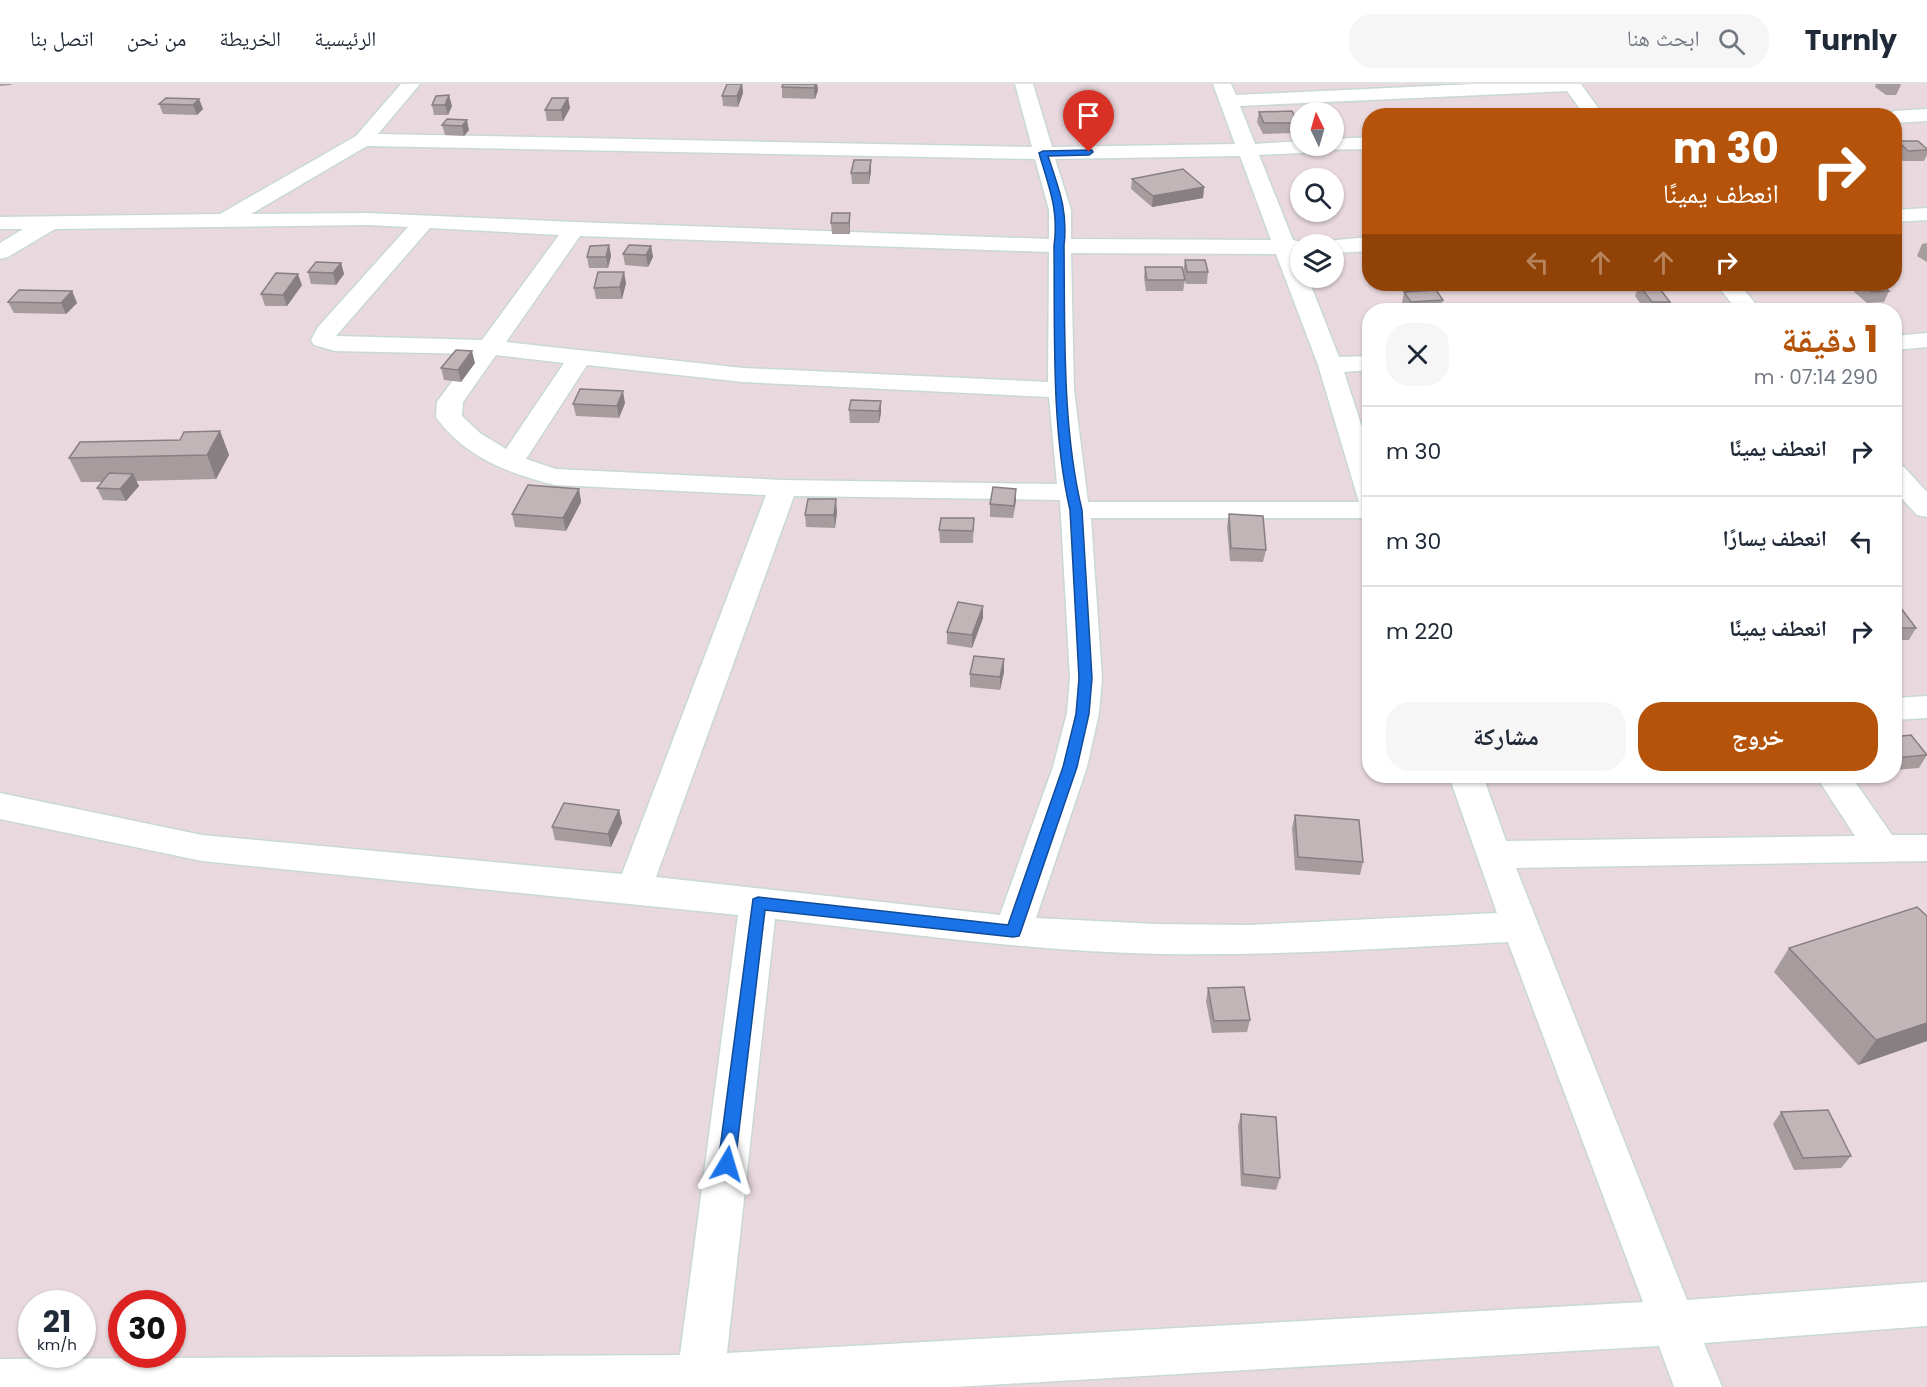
<!DOCTYPE html>
<html lang="ar">
<head>
<meta charset="utf-8">
<style>
	:root { --surface:#fff; --page:#f6f6f7; --text:#1f2937; --muted:#747a83; --line:#e0e1e3; --accent:#b45309 }
	body { margin:0; font-family:Poppins,"Noto Naskh Arabic",sans-serif; background:var(--page); color:var(--text); direction:rtl; height:100vh; display:flex; flex-direction:column; font-size:22px; white-space:nowrap }
	* { box-sizing:border-box; margin:0 }
	p { font-size:20px; color:var(--muted) }
	.icon { flex:none; width:33px; height:33px; fill:none; stroke:currentColor; stroke-width:2; stroke-linecap:round; stroke-linejoin:round }
	.map { position:relative; flex:1; overflow:hidden; direction:ltr }
	.panel { position:absolute; left:1362px; top:219px; width:540px; height:480px; display:flex; flex-direction:column; background:var(--surface); border-radius:24px; box-shadow:0 2px 4px #0004; direction:rtl }
	.panel>* { flex:none }
	.guide { position:absolute; left:1362px; top:24px; width:540px; height:183px; border-radius:24px; box-shadow:0 2px 4px #0004; direction:rtl; background:#b45309; color:#fff; overflow:hidden }
	.needle { width:39px; rotate:355deg }
	.controls { position:absolute; left:1290px; top:18px; display:grid; gap:12px }
	.controls a { display:grid; place-items:center; width:54px; height:54px; border-radius:50%; background:var(--surface); box-shadow:0 2px 4px #0004; font-size:30px }
	.speed { position:absolute; left:18px; top:1206px; display:flex; gap:12px; font-size:30px; font-weight:700; text-align:center }
	.speed>* { display:grid; place-content:center; width:78px; height:78px; border-radius:50%; background:var(--surface); box-shadow:0 2px 4px #0004; line-height:1 }
	.speed small { font-size:15px; font-weight:400 }
	.speed .limit { border:9px solid #d22; background:#fff; color:#111 }
	.pin { position:absolute; display:grid; place-items:center; width:51px; height:51px; color:#fff; margin:-62px -26px; border-radius:50% 50% 50% 0; rotate:-45deg; box-shadow:0 0 6px #0007 }
	.pin .icon { rotate:45deg }
	.me { position:absolute; width:66px; margin:-33px; rotate:7deg; stroke-linejoin:round; filter:drop-shadow(0 0 4px #0008) }
	.turn { display:flex; align-items:center; gap:21px; height:126px; padding:0 24px; font-size:27px }
	.turn .icon { width:78px; height:78px; stroke-width:2.5 }
	.turn b { display:block; font-size:42px; line-height:51px }
	.lanes { display:flex; align-items:center; height:57px; padding:0 24px; background:#0003; justify-content:center; gap:30px; direction:ltr }
	.lanes .off { opacity:.35 }
	.round { display:grid; place-items:center; flex:none; width:63px; height:63px; border-radius:24px; background:var(--page) }
	.overview { display:flex; align-items:center; justify-content:space-between; height:102px; padding:0 24px }
	h1 { font-size:36px; font-weight:700; line-height:45px; color:var(--accent) }
	.button { display:flex; gap:12px; margin-top:auto; padding:12px 24px }
	.button a { flex:1; height:69px; border-radius:24px; background:var(--accent); color:#fff; font-size:24px; font-weight:700; line-height:69px; text-align:center }
	.button a+a { background:var(--page); color:var(--text) }
	ul { padding:0; list-style:none }
	li { display:flex; align-items:center; gap:18px; height:90px; padding:0 24px; border-top:2px solid var(--line) }
	li div { flex:1 }
	li b { display:block; font-size:22px }
	li em { font-style:normal }
	header { display:flex; align-items:center; gap:36px; box-sizing:border-box; height:84px; padding:0 30px; background:var(--surface); border-bottom:2px solid var(--line) }
	header strong { font-size:28px }
	nav { display:flex; gap:33px; margin-inline-start:auto; font-size:21px }
	.search { width:420px; height:54px; background:var(--page); display:flex; align-items:center; gap:15px; box-sizing:border-box; padding:0 21px; border-radius:24px; color:var(--muted); font-size:22px }
	.map>svg:first-child { display:block }
	.lines { fill:none; stroke-linecap:round; stroke-linejoin:round }
	.minor-casing { stroke:#c8d8d7; stroke-width:3 }
	.minor { fill:#fff; fill-rule:evenodd }
	.wall { fill:#a69c9e }
	.shaded-wall { fill:#877f81 }
	.building { fill:#c1b5b8; stroke:#877f81; stroke-width:1.5 }
	.route { fill:#1a73e8; stroke:#114b97; stroke-width:1.5 }
</style>
</head>
<body>
<header>
<strong>Turnly</strong>
<div class="search"><svg class="icon" aria-label="search" viewBox="0 0 24 24"><circle cx="10" cy="10" r="6"/><path d="M15 15l6 6"/></svg>ابحث هنا</div>
<nav><a>الرئيسية</a><a>الخريطة</a><a>من نحن</a><a>اتصل بنا</a></nav>
</header>
<div class="map">
<svg width="1927" height="1303" viewBox="0 0 1927 1303">
	<rect width="100%" height="100%" fill="#e9d9de"/>
	<g class="lines">
		<g class="minor-casing">
			<g id="minor">
				<path d="M401 0H420L378 50 1032 63 1015 0H1033L1052 63 1235 60 1213 0H1231L1236 11 1474 0H1581L1604 32H1585L1567 7 1240 22 1255 60 1300 57V62H1334V55L1370 53V65C1353 66 1334 64 1319 68L1259 71 1293 156 1309 160H1300V169L1298 170 1300 194H1308L1339 273 1370 272V286L1344 288 1370 368V434H1091L1102 594 1099 629 1087 683 1036 834 1156 840 1249 841 1497 829 1449 692H1483L1506 757 1855 752 1816 692H1851L1892 751H1927V777L1516 784 1687 1216 1927 1198V1242L1704 1259 1722 1303H1674L1659 1262 954 1303H0V1275L680 1271 738 831 202 777 0 735V709L202 751 622 790 766 411 555 401C510 390 464 373 436 333L437 318 472 270 335 267 314 261 311 256 318 243 408 143 368 141 55 145 8 173 0 175V159L23 145H0V133L220 130 356 52ZM367 62 1035 75 1049 126V155L574 138 368 129 251 130ZM1240 72 1271 156 1071 155V126L1055 75ZM430 144 559 151 482 256 336 252ZM580 152 1049 168 1048 298 743 284 506 258ZM1071 169 1276 170 1318 281 1359 418H1088L1074 306ZM496 271 564 279 506 365 480 349 462 332 463 318ZM587 281 743 298 1049 313 1057 400 783 396 556 385 526 375ZM794 412 1060 416 1070 594 1067 629 1053 683 1000 831 656 793ZM775 835C902 849 1030 867 1159 870 1275 872 1391 864 1508 858L1643 1218 727 1269Z"/>
				<path d="M1927 25V37L1894 39V32H1885L1894 27Z"/>
				<path d="M1927 124V136L1894 138V126Z"/>
				<path d="M1370 153V167L1334 169V160H1324L1326 157Z"/>
				<path d="M1716 200H1739L1761 226H1737Z"/>
				<path d="M1927 249V263L1894 266V252Z"/>
				<path d="M1894 381 1904 383 1927 408V433L1917 431 1894 406Z"/>
				<path d="M1927 612V634L1894 636V614Z"/>
			</g>
		</g>
		<use href="#minor" class="minor"/>
	</g>
	<g class="wall">
		<path d="M0 0H12L11 1 0 2Z"/>
		<path d="M727 0H742L743 9 738 23 723 22 722 12Z"/>
		<path d="M817 0 818 6 815 15 782 14V3Z"/>
		<path d="M1876 0H1900L1901 1 1896 11H1886L1875 3Z"/>
		<path d="M436 12 452 22 448 31H434L432 21Z"/>
		<path d="M568 14 570 24 563 37H547L545 26Z"/>
		<path d="M199 15 203 25 197 31 163 30 159 20Z"/>
		<path d="M1259 28 1298 39 1297 49 1263 50 1257 38Z"/>
		<path d="M447 35 469 46 464 52 445 51 442 41Z"/>
		<path d="M1898 57 1927 65V71L1924 77H1903L1894 69V64Z"/>
		<path d="M871 87 869 100H852L851 89Z"/>
		<path d="M1132 95 1204 103 1203 114 1152 123 1131 105Z"/>
		<path d="M832 129 850 140V150H832L831 139Z"/>
		<path d="M1927 159V178L1917 172 1922 160Z"/>
		<path d="M609 161 611 172 608 184H589L587 173Z"/>
		<path d="M651 162 653 173 648 183 625 181 623 170Z"/>
		<path d="M1185 176 1208 188 1207 200H1186L1183 188Z"/>
		<path d="M341 179 344 190 336 201 311 200 308 188Z"/>
		<path d="M1145 183 1185 196 1183 207H1146L1144 194Z"/>
		<path d="M626 199 622 215H596L594 204Z"/>
		<path d="M1568 200H1593L1592 203 1572 204Z"/>
		<path d="M1857 200H1881L1889 207 1884 218 1867 219 1854 208Z"/>
		<path d="M302 201 287 222H265L261 210Z"/>
		<path d="M1639 201 1670 218 1667 226H1645L1635 212Z"/>
		<path d="M72 207 77 219 66 230 14 229 8 218Z"/>
		<path d="M1404 208 1443 216 1440 226H1406L1402 219Z"/>
		<path d="M1368 228H1370V246L1366 240Z"/>
		<path d="M475 279 461 298 444 296 441 284Z"/>
		<path d="M881 317V329L879 339H850L849 326Z"/>
		<path d="M625 319 619 334 576 332 573 320Z"/>
		<path d="M220 347 229 371 216 395 136 397 139 402 126 417 103 416 97 404 102 398H81L69 374 180 356Z"/>
		<path d="M579 405 581 418 566 447 515 443 512 430Z"/>
		<path d="M1016 405 1013 434 990 433V420Z"/>
		<path d="M837 428 835 444 806 443 805 431Z"/>
		<path d="M1229 430 1266 466 1263 478 1230 477 1227 443Z"/>
		<path d="M974 434 973 459H940L939 446Z"/>
		<path d="M1894 515 1916 544 1909 556H1894Z"/>
		<path d="M983 534 972 564 947 560V548Z"/>
		<path d="M1004 575V588L1000 606 970 603V590Z"/>
		<path d="M1894 653 1927 671 1919 684 1894 686Z"/>
		<path d="M619 726 622 739 611 763 555 756 552 743Z"/>
		<path d="M1295 731 1363 778 1360 791 1295 786 1292 744Z"/>
		<path d="M1927 832V957L1858 981 1774 888 1789 864Z"/>
		<path d="M1208 904 1250 936 1247 948 1212 949 1206 917Z"/>
		<path d="M1781 1028 1851 1072 1841 1084 1794 1086 1773 1040Z"/>
		<path d="M1241 1030 1280 1094 1276 1106 1241 1102 1238 1042Z"/>
	</g>
	<g class="shaded-wall">
		<path d="M742 0 743 9 738 23 737 12Z"/>
		<path d="M816 0H817L818 6 815 15 814 4Z"/>
		<path d="M449 11 452 22 448 31 445 21Z"/>
		<path d="M568 14 570 24 563 37 561 26Z"/>
		<path d="M199 15 203 25 197 31 193 21Z"/>
		<path d="M467 36 469 46 464 52 462 42Z"/>
		<path d="M871 76V87L869 100V89Z"/>
		<path d="M1204 103 1203 114 1152 123 1153 112Z"/>
		<path d="M850 129V150L849 139Z"/>
		<path d="M609 161 611 172 608 184 606 173Z"/>
		<path d="M651 162 653 173 648 183 646 171Z"/>
		<path d="M341 179 344 190 336 201 333 189Z"/>
		<path d="M624 188 626 199 622 215 620 203Z"/>
		<path d="M298 190 302 201 287 222 283 211Z"/>
		<path d="M72 207 77 219 66 230 61 219Z"/>
		<path d="M472 267 475 279 461 298 458 286Z"/>
		<path d="M623 307 625 319 619 334 617 322Z"/>
		<path d="M881 317V329L879 339V327Z"/>
		<path d="M220 347 229 371 216 395 207 371Z"/>
		<path d="M133 390 139 402 126 417 120 405Z"/>
		<path d="M579 405 581 418 566 447 563 434Z"/>
		<path d="M1016 405V417L1013 434 1014 422Z"/>
		<path d="M836 415 837 428 835 444 834 431Z"/>
		<path d="M983 522V534L972 564V551Z"/>
		<path d="M1004 575V588L1000 606V593Z"/>
		<path d="M619 726 622 739 611 763 608 750Z"/>
		<path d="M1927 939V957L1858 981 1876 956Z"/>
	</g>
	<g class="building">
		<path d="M727 0H742L737 12H722Z"/>
		<path d="M783 0H816L814 4 782 3Z"/>
		<path d="M449 11 445 21H432L436 12Z"/>
		<path d="M166 14 199 15 193 21 159 20Z"/>
		<path d="M552 14H568L561 26H545Z"/>
		<path d="M1292 27 1298 39H1264L1259 28Z"/>
		<path d="M447 35 467 36 462 42 442 41Z"/>
		<path d="M1898 57H1918L1927 65V66L1908 67Z"/>
		<path d="M854 76H871L869 89H851Z"/>
		<path d="M1183 85 1204 103 1153 112 1132 95Z"/>
		<path d="M832 129H850L849 139H831Z"/>
		<path d="M609 161 606 173H587L590 162Z"/>
		<path d="M629 161 651 162 646 171 623 170Z"/>
		<path d="M1185 176H1205L1208 188H1187Z"/>
		<path d="M316 178 341 179 333 189 308 188Z"/>
		<path d="M1145 183H1182L1185 196H1147Z"/>
		<path d="M598 188H624L620 203 594 204Z"/>
		<path d="M276 189 298 190 283 211 261 210Z"/>
		<path d="M1656 200 1670 218H1652L1639 201Z"/>
		<path d="M1863 200H1881L1889 207 1872 208Z"/>
		<path d="M19 206 72 207 61 219 8 218Z"/>
		<path d="M1436 206 1443 216 1411 218 1404 208Z"/>
		<path d="M456 266 472 267 458 286 441 284Z"/>
		<path d="M580 305 623 307 617 322 573 320Z"/>
		<path d="M851 316 881 317 879 327 849 326Z"/>
		<path d="M220 347 207 371 69 374 80 358 180 356 184 348Z"/>
		<path d="M109 389 133 390 120 405 97 404Z"/>
		<path d="M528 401 579 405 563 434 512 430Z"/>
		<path d="M993 403 1016 405 1014 422 990 420Z"/>
		<path d="M808 415H836L834 431H805Z"/>
		<path d="M1229 430 1263 432 1266 466 1231 464Z"/>
		<path d="M941 434H974L973 447 939 446Z"/>
		<path d="M1894 515 1916 544H1894Z"/>
		<path d="M958 518 983 522 972 551 947 548Z"/>
		<path d="M974 572 1004 575 1000 593 970 590Z"/>
		<path d="M1911 651 1927 671 1894 674V653Z"/>
		<path d="M564 719 619 726 608 750 552 743Z"/>
		<path d="M1295 731 1359 736 1363 778 1298 773Z"/>
		<path d="M1917 823 1927 832V939L1876 956 1789 864Z"/>
		<path d="M1244 903 1250 936 1214 937 1208 904Z"/>
		<path d="M1828 1026 1851 1072 1803 1074 1781 1028Z"/>
		<path d="M1241 1030 1276 1033 1280 1094 1243 1090Z"/>
	</g>
	<path class="route" d="M1092 66 1093 68 1089 71 1048 72C1059 106 1068 126 1064 162 1065 247 1062 344 1082 426L1092 594 1089 630 1077 683 1021 847 1019 852 1013 853 765 826 735 1080 733 1086 727 1088 720 1086 718 1080 753 815 758 813 1008 841 1063 683 1076 630 1079 594 1070 426C1051 344 1055 246 1054 162 1059 125 1049 104 1039 69L1043 67Z"/>
</svg>
<div class="controls">
<a><svg class="needle" viewBox="-14 -14 28 28"><path d="M0-13l5 13h-10z" fill="#e53935"/><path d="M0 13l5-13h-10z" fill="#747a83"/></svg></a>
<a><svg class="icon" aria-label="search" viewBox="0 0 24 24"><circle cx="10" cy="10" r="6"/><path d="M15 15l6 6"/></svg></a>
<a><svg class="icon" aria-label="layers" viewBox="0 0 24 24"><path d="M12 4l9 5-9 5-9-5zM3 14l9 5 9-5"/></svg></a>
</div>
<div class="speed"><div>21<small>km/h</small></div><div class="limit">30</div></div>
<div class="pin" style="left:1089px;top:68px;background:#d93025"><svg class="icon" aria-label="arrive" viewBox="0 0 24 24"><path d="M6 21V4h12l-3 4 3 4H6"/></svg></div>
<svg class="me" style="left:727px;top:1080px" viewBox="-20 -20 40 40"><path d="M0-17L14 15 0 8-14 15z" fill="#1a73e8" stroke="#fff" stroke-width="4"/></svg>
<div class="guide">
<div class="turn"><svg class="icon" aria-label="right" viewBox="0 0 24 24"><path d="M7 20v-9h11M14 6l5 5-5 5"/></svg><div><b>30 m</b>انعطف يمينًا</div></div>
<div class="lanes"><svg class="icon off" aria-label="left" viewBox="0 0 24 24"><path d="M17 20v-9H6M10 6l-5 5 5 5"/></svg><svg class="icon off" aria-label="ahead" viewBox="0 0 24 24"><path d="M12 20V5M6 11l6-6 6 6"/></svg><svg class="icon off" aria-label="ahead" viewBox="0 0 24 24"><path d="M12 20V5M6 11l6-6 6 6"/></svg><svg class="icon" aria-label="right" viewBox="0 0 24 24"><path d="M7 20v-9h11M14 6l5 5-5 5"/></svg></div>
</div>
<section class="panel">
<div class="overview"><div><h1>1 دقيقة</h1><p>290 m · 07:14</p></div><a class="round"><svg class="icon" aria-label="close" viewBox="0 0 24 24"><path d="M6 6l12 12M18 6L6 18"/></svg></a></div>
<ul>
<li><svg class="icon" aria-label="right" viewBox="0 0 24 24"><path d="M7 20v-9h11M14 6l5 5-5 5"/></svg><div><b>انعطف يمينًا</b></div><em>30 m</em></li>
<li><svg class="icon" aria-label="left" viewBox="0 0 24 24"><path d="M17 20v-9H6M10 6l-5 5 5 5"/></svg><div><b>انعطف يسارًا</b></div><em>30 m</em></li>
<li><svg class="icon" aria-label="right" viewBox="0 0 24 24"><path d="M7 20v-9h11M14 6l5 5-5 5"/></svg><div><b>انعطف يمينًا</b></div><em>220 m</em></li>
</ul>
<div class="button"><a>خروج</a><a>مشاركة</a></div>
</section>
</div>
</body>
</html>
